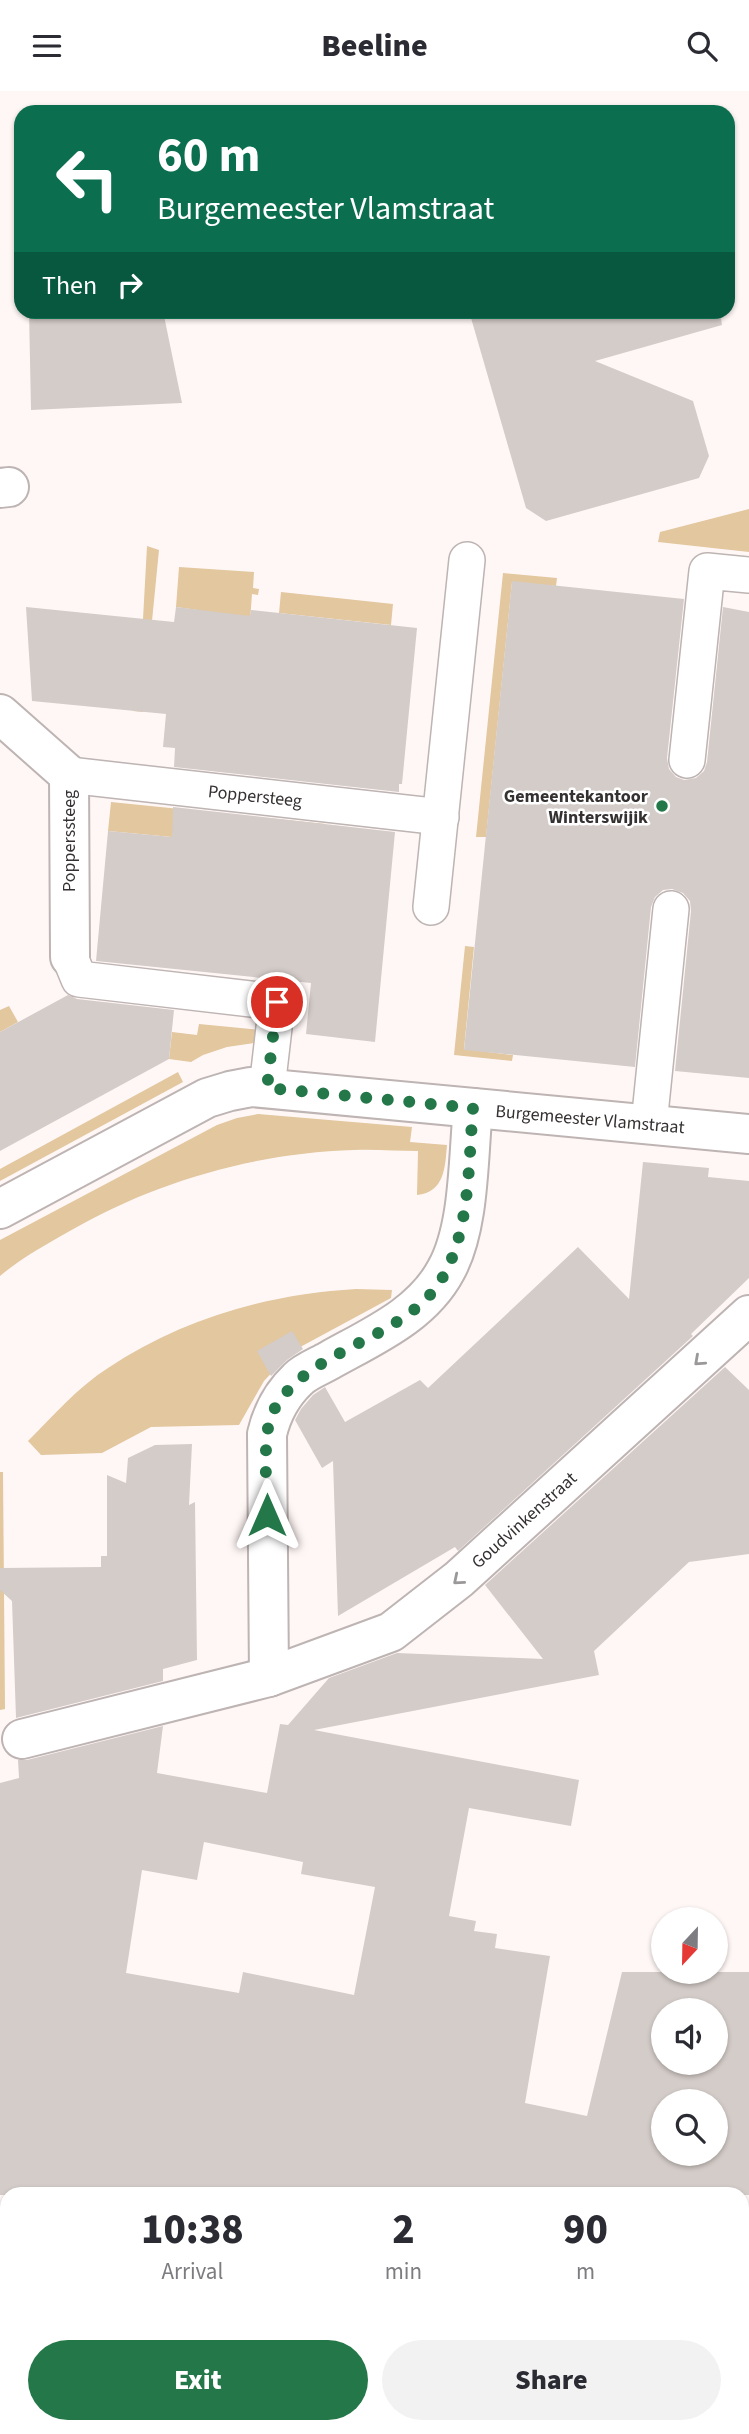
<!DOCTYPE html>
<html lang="en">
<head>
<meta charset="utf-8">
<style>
	:root { --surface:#fff; --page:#f2f2f3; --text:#2b2b33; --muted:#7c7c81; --accent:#247748 }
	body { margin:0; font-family:"Source Sans 3",sans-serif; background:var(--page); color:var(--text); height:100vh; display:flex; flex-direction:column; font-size:26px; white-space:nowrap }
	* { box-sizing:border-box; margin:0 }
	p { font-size:23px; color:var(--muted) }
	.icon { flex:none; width:38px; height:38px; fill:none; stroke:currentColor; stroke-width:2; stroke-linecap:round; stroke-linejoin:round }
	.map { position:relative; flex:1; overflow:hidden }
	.panel { position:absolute; left:0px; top:2096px; width:749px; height:247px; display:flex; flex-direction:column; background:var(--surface); border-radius:21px 21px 0 0; box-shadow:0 2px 5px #0004 }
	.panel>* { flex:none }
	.guide { position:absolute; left:14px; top:14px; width:721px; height:214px; border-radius:21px; box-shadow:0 2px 5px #0004; background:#0b6e4f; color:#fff; overflow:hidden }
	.needle { width:46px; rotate:202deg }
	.fabs { position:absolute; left:651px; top:1816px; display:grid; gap:14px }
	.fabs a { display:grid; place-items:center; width:77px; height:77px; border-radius:50%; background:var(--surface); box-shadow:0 2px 5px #0004; font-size:35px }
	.pin { position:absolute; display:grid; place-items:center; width:60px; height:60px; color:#fff; margin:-30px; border:4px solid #fff; border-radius:50%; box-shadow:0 2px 7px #0007 }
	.me { position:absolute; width:77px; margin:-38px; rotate:0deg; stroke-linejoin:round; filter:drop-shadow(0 0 5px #0008) }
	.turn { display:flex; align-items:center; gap:24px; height:147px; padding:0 28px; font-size:32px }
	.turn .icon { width:91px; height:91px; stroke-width:2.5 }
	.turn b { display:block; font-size:49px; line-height:60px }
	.then { display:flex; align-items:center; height:66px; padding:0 28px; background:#0003; gap:14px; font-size:26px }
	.eta { display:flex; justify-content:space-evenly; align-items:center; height:119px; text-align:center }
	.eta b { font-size:42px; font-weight:800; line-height:49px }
	.button { display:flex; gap:14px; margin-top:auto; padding:14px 28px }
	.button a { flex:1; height:80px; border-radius:42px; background:var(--accent); color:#fff; font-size:28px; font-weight:800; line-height:80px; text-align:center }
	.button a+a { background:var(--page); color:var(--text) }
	header { display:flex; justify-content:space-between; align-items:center; height:91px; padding:0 28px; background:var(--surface); font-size:32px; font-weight:800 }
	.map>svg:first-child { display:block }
	.green { fill:#e2c79f }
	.building { fill:#d4ccc8; fill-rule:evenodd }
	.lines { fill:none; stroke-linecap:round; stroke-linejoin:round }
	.pedestrian-casing { stroke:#bdb4b3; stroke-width:38 }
	.minor-casing { stroke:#bdb4b3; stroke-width:42 }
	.pedestrian { stroke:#fff; stroke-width:35 }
	.minor { stroke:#fff; stroke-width:38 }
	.oneway { stroke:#9a9898 }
	.route { stroke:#247748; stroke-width:12; stroke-dasharray:0 21.6 }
	.poi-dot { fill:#247748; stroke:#fff; stroke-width:2.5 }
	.labels { text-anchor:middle; stroke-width:5; stroke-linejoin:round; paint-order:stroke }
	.street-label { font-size:18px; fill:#353131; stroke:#fff }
	.poi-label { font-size:18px; font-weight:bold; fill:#353131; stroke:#fff; text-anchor:end }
</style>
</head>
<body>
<header><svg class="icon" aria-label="menu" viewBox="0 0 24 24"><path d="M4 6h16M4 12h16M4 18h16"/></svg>Beeline<svg class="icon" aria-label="search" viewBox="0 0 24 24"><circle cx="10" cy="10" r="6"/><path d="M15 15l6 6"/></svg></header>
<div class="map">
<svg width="749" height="2343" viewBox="0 0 749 2343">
	<rect width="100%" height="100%" fill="#fff7f6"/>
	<g class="green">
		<path d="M749 418V461L658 451 660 441Z"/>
		<path d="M147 455 159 459 143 621 133 620 143 528Z"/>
		<path d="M179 476 254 481 253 497 259 498 258 504 252 503 249 544 197 519 176 516Z"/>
		<path d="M503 482 557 487 556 495 512 491 486 746H476Z"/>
		<path d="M281 501 393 513 391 534 279 522Z"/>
		<path d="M111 711 326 733 173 741 172 746 108 740Z"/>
		<path d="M465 855 474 856 464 958 513 964 512 970 454 964Z"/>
		<path d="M9 915 18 931 0 941V919Z"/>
		<path d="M199 933 262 939 261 951 227 956 203 964 191 971 169 968 172 941 197 944Z"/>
		<path d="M178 981 183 991 0 1090V1078Z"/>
		<path d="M258 1023 412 1036 410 1051 447 1054C445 1076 445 1101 417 1104L418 1060C397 1060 375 1058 354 1059 254 1062 154 1091 68 1141 45 1154 20 1168 0 1185V1149L217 1034 237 1027Z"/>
		<path d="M356 1198 392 1199 391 1207 291 1261 264 1290 239 1334 151 1336 102 1362 41 1364 28 1350C53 1325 78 1296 108 1277 182 1228 268 1203 356 1198Z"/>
		<path d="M0 1381H3L5 1618 0 1619Z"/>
	</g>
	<g class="building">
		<path d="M29 220H163L182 312 31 319Z"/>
		<path d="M469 220H720L722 234 595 270 693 310 709 365 699 387 546 430 526 417Z"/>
		<path d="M512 490 684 508 667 667 669 678 676 686 684 689 696 687 704 680 707 671 723 516 749 521V987L675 980 691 820 690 810 683 802 672 798 663 799 655 806 651 816 635 976 464 959Z"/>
		<path d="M26 516 174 531 176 516 250 525 251 519 417 537 402 693H399V701L174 676 175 657 163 656 166 623 32 610Z"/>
		<path d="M173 716 395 741 375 951 306 943 311 892 96 870 108 740 172 746Z"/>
		<path d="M68 904 77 908 174 919 169 968 0 1060V941Z"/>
		<path d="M643 1071 709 1077 708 1086 749 1090V1187L691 1243 693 1245 458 1460 455 1456 338 1525 333 1370 322 1377 295 1329 301 1318 313 1304 325 1296 345 1331 420 1289 428 1297 578 1156 629 1208Z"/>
		<path d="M292 1240 303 1258 287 1269 271 1285 257 1260Z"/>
		<path d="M725 1276 749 1299V1463L689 1471 594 1560 599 1584 314 1639 579 1689 571 1735 469 1717 449 1825 476 1830 474 1840 497 1843 495 1857 550 1865 525 2012 587 2025 622 1881H749V2104H0V1692L19 1687 18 1669H27L163 1635 157 1682 267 1702 280 1633 288 1634 329 1587 397 1562 543 1568 485 1494ZM204 1751 303 1771 301 1783 375 1796 354 1904 243 1881 239 1902 126 1882 142 1779 197 1789ZM663 1920H716V1972H663ZM663 2011H716V2063H663Z"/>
		<path d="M192 1353 189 1414 195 1411 197 1569 163 1578V1590L16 1627 12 1510 0 1499V1477L101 1476V1465H107V1384L126 1392 128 1367 155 1354Z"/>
	</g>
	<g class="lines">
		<g class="pedestrian-casing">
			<g id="pedestrian">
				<path d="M687 669 707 480 749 484"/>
				<path d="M69 684 441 726"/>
				<path d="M431 816 467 469"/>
				<path d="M70 866 79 888 277 911 267 997"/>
				<path d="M649 1033 671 818"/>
				<path d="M742 2171H749"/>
				<path d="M0 2177H7"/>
			</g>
		</g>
		<g class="minor-casing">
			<g id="minor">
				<path d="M0 397 9 396"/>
				<path d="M0 623 69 684 70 866"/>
				<path d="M0 1118 207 1007 230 1000 251 996 749 1043"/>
				<path d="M269 1586 267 1343C272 1322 282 1303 298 1288 306 1280 320 1275 330 1269 373 1245 422 1224 446 1179 470 1136 468 1066 473 1017"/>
				<path d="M22 1648 269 1586 391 1541 459 1488 749 1224"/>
			</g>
		</g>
		<use href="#pedestrian" class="pedestrian"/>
		<use href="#minor" class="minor"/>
	</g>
	<defs><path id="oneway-chevron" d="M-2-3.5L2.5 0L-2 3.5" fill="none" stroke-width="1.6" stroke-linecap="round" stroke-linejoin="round" transform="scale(1.75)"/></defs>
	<g class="oneway">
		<use href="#oneway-chevron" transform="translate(699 1270) rotate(138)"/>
		<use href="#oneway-chevron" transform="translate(458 1489) rotate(140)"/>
	</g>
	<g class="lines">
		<path class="route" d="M267 1424C267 1398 262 1345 272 1323 300 1262 394 1251 435 1198 471 1150 468 1074 473 1017L267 997 277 911"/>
	</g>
	<circle class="poi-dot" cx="662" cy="715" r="7"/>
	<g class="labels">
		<g class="street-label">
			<text transform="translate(255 705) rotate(6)" y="6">Poppersteeg</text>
			<text transform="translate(69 750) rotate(-90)" y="6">Popperssteeg</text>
			<text transform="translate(590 1028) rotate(5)" y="6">Burgemeester Vlamstraat</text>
			<text transform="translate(524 1429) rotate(-42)" y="6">Goudvinkenstraat</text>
		</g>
		<g class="poi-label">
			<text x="648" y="711">Gemeentekantoor<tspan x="648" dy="21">Winterswijik</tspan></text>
		</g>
	</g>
</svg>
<div class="fabs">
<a><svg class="needle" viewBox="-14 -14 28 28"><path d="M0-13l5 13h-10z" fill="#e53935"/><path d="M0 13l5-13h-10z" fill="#7c7c81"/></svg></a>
<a><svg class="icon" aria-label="sound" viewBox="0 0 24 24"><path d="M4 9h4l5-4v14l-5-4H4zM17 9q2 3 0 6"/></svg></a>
<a><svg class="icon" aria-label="search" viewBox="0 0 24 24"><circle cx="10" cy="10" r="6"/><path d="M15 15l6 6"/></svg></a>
</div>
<div class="pin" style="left:277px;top:911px;background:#d93025"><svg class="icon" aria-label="arrive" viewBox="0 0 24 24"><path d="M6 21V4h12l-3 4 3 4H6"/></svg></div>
<svg class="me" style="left:267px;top:1424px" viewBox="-20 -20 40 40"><path d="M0-17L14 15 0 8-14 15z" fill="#247748" stroke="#fff" stroke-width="4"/></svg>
<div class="guide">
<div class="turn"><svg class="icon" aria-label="left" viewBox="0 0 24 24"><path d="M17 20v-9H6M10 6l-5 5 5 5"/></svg><div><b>60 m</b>Burgemeester Vlamstraat</div></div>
<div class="then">Then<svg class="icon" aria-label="right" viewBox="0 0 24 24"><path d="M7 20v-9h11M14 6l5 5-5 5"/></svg></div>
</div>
<section class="panel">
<div class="eta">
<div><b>10:38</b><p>Arrival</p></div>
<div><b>2</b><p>min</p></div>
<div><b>90</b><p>m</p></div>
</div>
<div class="button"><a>Exit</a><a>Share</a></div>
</section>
</div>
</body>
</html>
